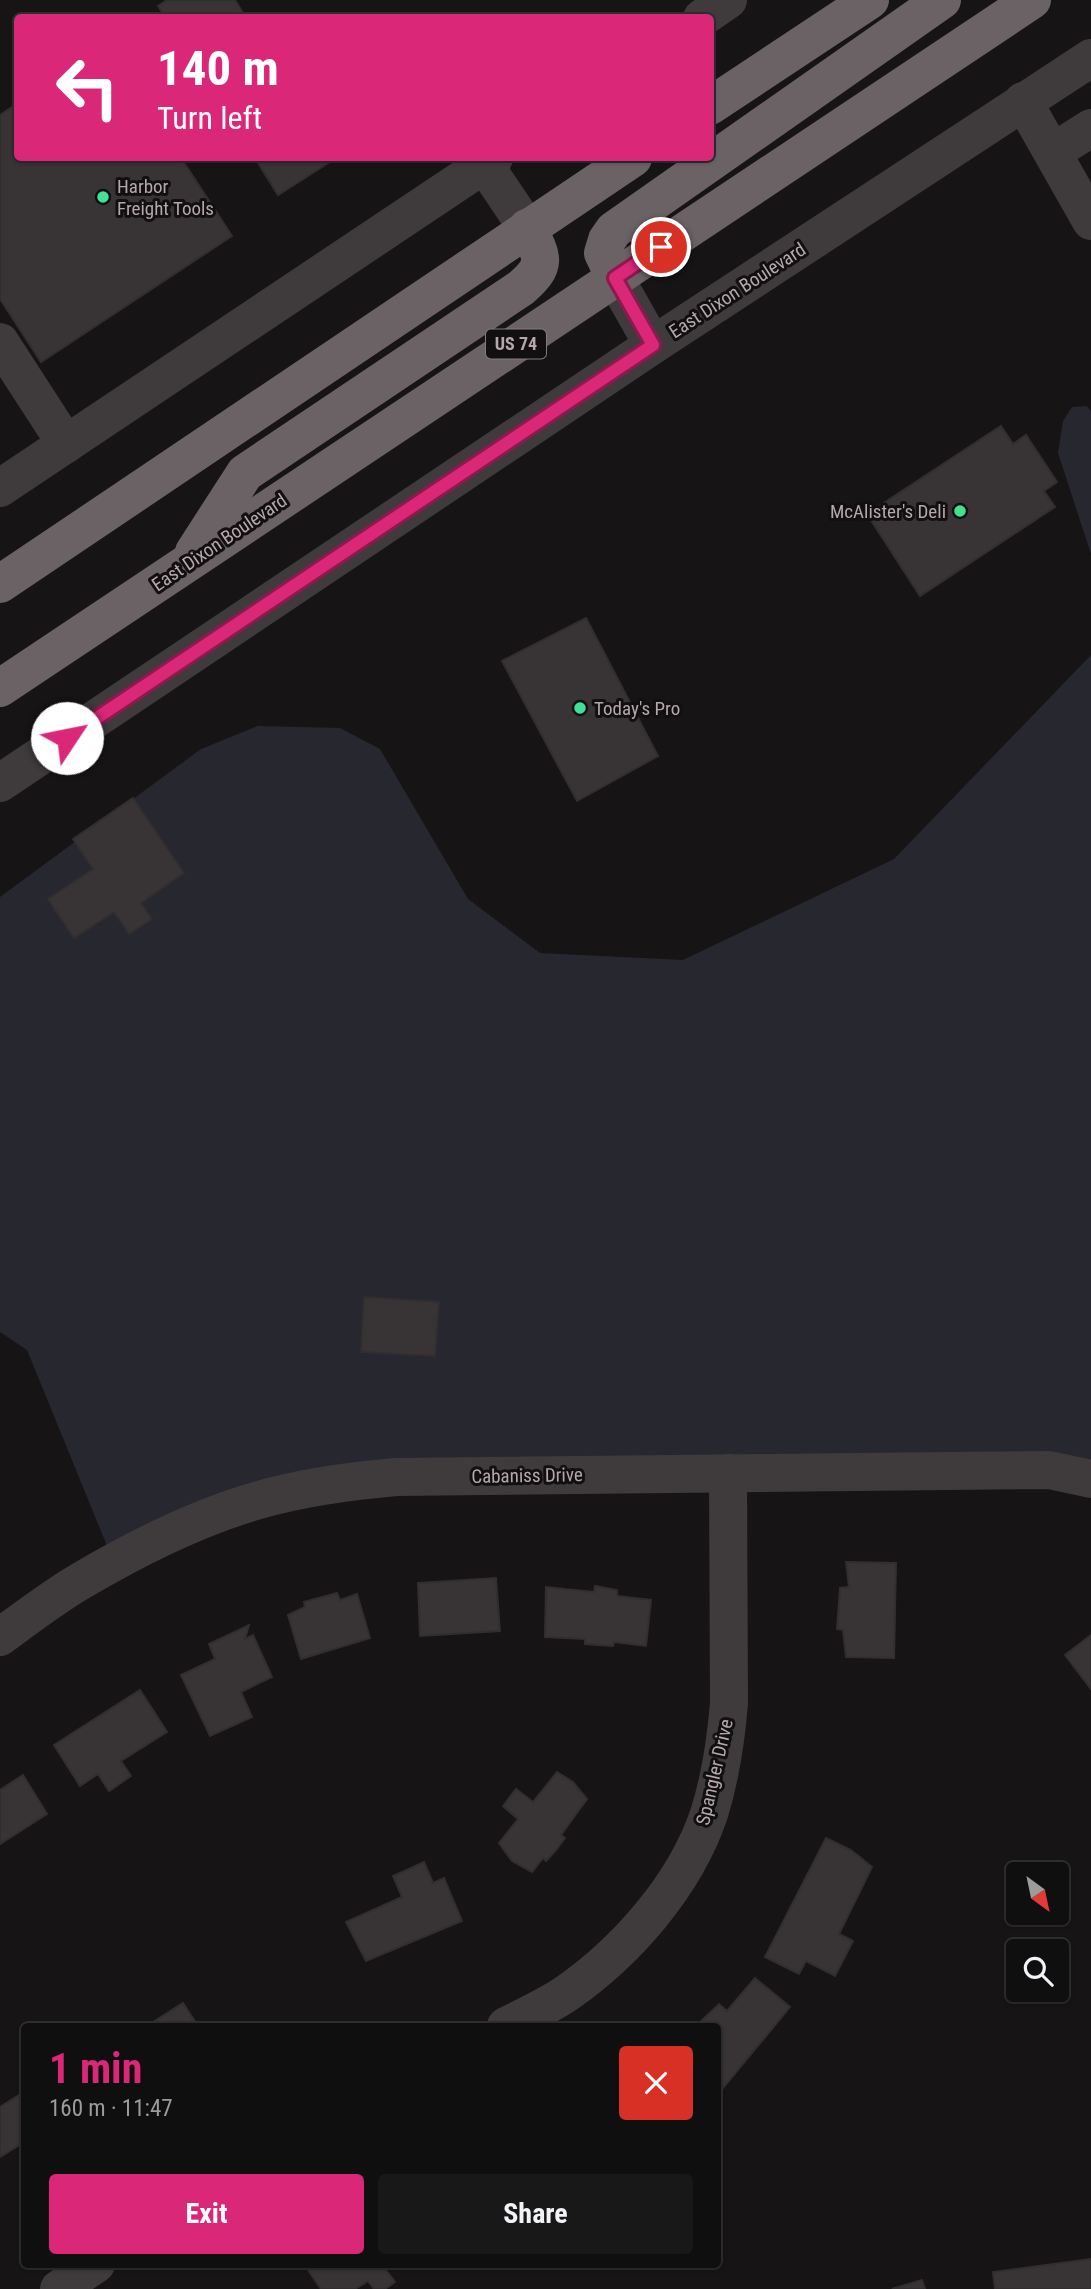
<!DOCTYPE html>
<html lang="en">
<head>
<meta charset="utf-8">
<style>
	:root { --surface:#100f10; --page:#191819; --text:#f1f3f6; --muted:#9c9c9f; --line:#302f30; --accent:#db2777 }
	body { margin:0; font-family:"Roboto Condensed",sans-serif; background:var(--page); color:var(--text); height:100vh; display:flex; flex-direction:column; font-size:26px; white-space:nowrap }
	* { box-sizing:border-box; margin:0 }
	p { font-size:23px; color:var(--muted) }
	.icon { flex:none; width:38px; height:38px; fill:none; stroke:currentColor; stroke-width:2; stroke-linecap:round; stroke-linejoin:round }
	.map { position:relative; flex:1; overflow:hidden }
	.sheet { position:absolute; left:21px; top:2023px; width:700px; height:245px; display:flex; flex-direction:column; background:var(--surface); border-radius:7px; box-shadow:0 2px 5px #0004,0 0 0 2px var(--line) }
	.sheet>* { flex:none }
	.guide { position:absolute; left:14px; top:14px; width:700px; height:147px; border-radius:7px; box-shadow:0 2px 5px #0004,0 0 0 2px var(--line); background:#db2777; color:#fff; overflow:hidden }
	.needle { width:46px; rotate:147deg }
	.controls { position:absolute; left:1006px; top:1862px; display:grid; gap:14px }
	.controls a { display:grid; place-items:center; width:63px; height:63px; border-radius:7px; background:var(--surface); box-shadow:0 2px 5px #0004,0 0 0 2px var(--line); font-size:35px }
	.pin { position:absolute; display:grid; place-items:center; width:60px; height:60px; color:#fff; margin:-30px; border:4px solid #fff; border-radius:50%; box-shadow:0 2px 7px #0007 }
	.me { position:absolute; width:77px; margin:-38px; rotate:56deg; stroke-linejoin:round; filter:drop-shadow(0 0 5px #0008) }
	.turn { display:flex; align-items:center; gap:24px; height:147px; padding:0 28px; font-size:32px }
	.turn .icon { width:91px; height:91px; stroke-width:2.5 }
	.turn b { display:block; font-size:49px; line-height:60px }
	.round { display:grid; place-items:center; flex:none; width:74px; height:74px; border-radius:7px; background:var(--page) }
	.head { display:flex; align-items:center; justify-content:space-between; height:119px; padding:0 28px }
	h1 { font-size:42px; font-weight:700; line-height:52px; color:var(--accent) }
	.action { display:flex; gap:14px; margin-top:auto; padding:14px 28px }
	.action a { flex:1; height:80px; border-radius:7px; background:var(--accent); color:#fff; font-size:28px; font-weight:700; line-height:80px; text-align:center }
	.action a+a { background:var(--page); color:var(--text) }
	.map>svg:first-child { display:block }
	.green { fill:#27272f }
	.building { fill:#383435; stroke:#322e2f; stroke-width:2 }
	.lines { fill:none; stroke-linecap:round; stroke-linejoin:round }
	.minor { stroke:#3f3b3c; stroke-width:38 }
	.highway { stroke:#6b6266; stroke-width:38 }
	.route-casing { stroke:#8e194d; stroke-width:18 }
	.route { stroke:#db2777; stroke-width:12 }
	.poi-dot { fill:#41e194; stroke:#110f10; stroke-width:2.5 }
	.labels { text-anchor:middle; stroke-width:6; stroke-linejoin:round; paint-order:stroke }
	.shield { fill:#110f10; stroke:#84797e; stroke-width:2 }
	.shield-label { font-size:18px; font-weight:bold; fill:#b5a7ad }
	.poi-label { font-size:19px; fill:#b5a7ad; stroke:#110f10; text-anchor:start }
	.street-label { font-size:19px; fill:#b5a7ad; stroke:#110f10 }
</style>
</head>
<body>
<div class="map">
<svg width="1091" height="2289" viewBox="0 0 1091 2289">
	<rect width="100%" height="100%" fill="#161415"/>
	<g class="green">
		<path d="M1087 406 1091 412V554L1058 453 1063 421 1072 407Z"/>
		<path d="M1091 655V1479L396 1477 114 1563 27 1350 0 1332V897L201 749 258 726 340 728 380 749 468 899 540 953 683 960 894 859Z"/>
	</g>
	<g class="building">
		<path d="M167 0H235L246 18H166L158 6Z"/>
		<path d="M18 103V158H181L232 236 41 362 0 299V115Z"/>
		<path d="M255 158H336L278 195Z"/>
		<path d="M1001 426 1013 444 1026 435 1057 482 1044 491 1055 507 920 596 867 514Z"/>
		<path d="M586 618 658 756 577 801 502 661Z"/>
		<path d="M133 798 184 873 141 903 152 919 129 934 114 912 74 938 48 899 93 869 73 839Z"/>
		<path d="M364 1297 439 1302 435 1356 361 1352Z"/>
		<path d="M846 1562 896 1563 894 1658 846 1657 843 1630 837 1629 840 1588 849 1587Z"/>
		<path d="M496 1578 500 1631 420 1636 418 1583Z"/>
		<path d="M595 1586 617 1590V1596L651 1600 646 1646 614 1642 613 1646 585 1644V1639L545 1637 546 1587 594 1592Z"/>
		<path d="M337 1593 340 1600 357 1594 370 1638 301 1659 288 1615 305 1607 304 1602Z"/>
		<path d="M249 1625 245 1639 253 1635 272 1677 241 1692 252 1717 210 1736 181 1675 215 1659 209 1644Z"/>
		<path d="M1091 1635V1689L1065 1655Z"/>
		<path d="M140 1690 167 1732 121 1761 131 1776 109 1791 98 1774 80 1786 54 1745Z"/>
		<path d="M557 1772 573 1782 587 1799 561 1835 565 1838 556 1850 546 1861 543 1858 532 1872 512 1861 499 1843 518 1819 503 1806 516 1789 533 1802Z"/>
		<path d="M23 1775 47 1814 0 1844V1790Z"/>
		<path d="M826 1838 851 1850 872 1867 839 1934 853 1941 835 1976 806 1961 799 1974 765 1957Z"/>
		<path d="M424 1862 433 1883 444 1878 462 1921 366 1961 346 1922 402 1897 393 1876Z"/>
		<path d="M755 1978 790 2007 718 2094V2026H696L719 2004 727 2011Z"/>
		<path d="M183 2003 198 2026H147Z"/>
		<path d="M24 2092V2149L21 2144 0 2157V2107Z"/>
		<path d="M1091 2259V2289H995L993 2272Z"/>
		<path d="M304 2264H394L386 2270 395 2282 385 2289H374L368 2281 355 2289H321Z"/>
		<path d="M922 2280 925 2289H892Z"/>
	</g>
	<g class="lines">
		<g class="minor">
			<path d="M702 18 728 0"/>
			<path d="M1023 101 1091 221"/>
			<path d="M1053 152 1091 128"/>
			<path d="M484 164 527 228"/>
			<path d="M615 278 653 345"/>
			<path d="M0 342 66 444"/>
			<path d="M0 488 494 158"/>
			<path d="M0 783 653 345 1091 58"/>
			<path d="M0 1637C26 1618 52 1598 79 1582 133 1550 199 1517 259 1500 304 1487 350 1481 396 1477L1049 1470 1091 1479"/>
			<path d="M506 2026C526 2016 548 2006 567 1993 627 1951 685 1885 709 1814 720 1779 726 1740 729 1703L728 1473"/>
			<path d="M59 2289 96 2264"/>
		</g>
		<g class="highway">
			<path d="M710 106 870 0"/>
			<path d="M615 278 603 253 607 240 614 230 942 0"/>
			<path d="M194 552 245 473 521 288C548 265 543 257 527 228"/>
			<path d="M0 584 633 158"/>
			<path d="M0 688 1032 0"/>
		</g>
	</g>
	<g class="lines">
		<g class="route-casing">
			<path id="route" d="M67 738 653 345 615 278 661 247"/>
		</g>
		<use href="#route" class="route"/>
	</g>
	<g class="poi-dot">
		<circle cx="103" cy="197" r="7"/>
		<circle cx="960" cy="511" r="7"/>
		<circle cx="580" cy="708" r="7"/>
	</g>
	<g class="labels">
		<rect class="shield" x="486" y="329.5" width="60" height="29" rx="5"/>
		<g class="shield-label">
			<text x="516" y="350">US 74</text>
		</g>
		<g class="poi-label">
			<text x="117" y="193">Harbor<tspan x="117" dy="22">Freight Tools</tspan></text>
			<text x="946" y="518" text-anchor="end">McAlister's Deli</text>
			<text x="594" y="715">Today's Pro</text>
		</g>
		<g class="street-label">
			<text transform="translate(737 290) rotate(-33)" y="7">East Dixon Boulevard</text>
			<text transform="translate(219 542) rotate(-34)" y="7">East Dixon Boulevard</text>
			<text transform="translate(527 1475) rotate(-1)" y="7">Cabaniss Drive</text>
			<text transform="translate(714 1772) rotate(-77)" y="7">Spangler Drive</text>
		</g>
	</g>
</svg>
<div class="controls">
<a><svg class="needle" viewBox="-14 -14 28 28"><path d="M0-13l5 13h-10z" fill="#e53935"/><path d="M0 13l5-13h-10z" fill="#9c9c9f"/></svg></a>
<a><svg class="icon" aria-label="search" viewBox="0 0 24 24"><circle cx="10" cy="10" r="6"/><path d="M15 15l6 6"/></svg></a>
</div>
<div class="pin" style="left:661px;top:247px;background:#d93025"><svg class="icon" aria-label="arrive" viewBox="0 0 24 24"><path d="M6 21V4h12l-3 4 3 4H6"/></svg></div>
<svg class="me" style="left:67px;top:738px" viewBox="-20 -20 40 40"><circle r="19" fill="#fff"/><path d="M0-13L10 11 0 6-10 11z" fill="#db2777"/></svg>
<div class="guide">
<div class="turn"><svg class="icon" aria-label="left" viewBox="0 0 24 24"><path d="M17 20v-9H6M10 6l-5 5 5 5"/></svg><div><b>140 m</b>Turn left</div></div>
</div>
<section class="sheet">
<div class="head"><div><h1>1 min</h1><p>160 m · 11:47</p></div><a class="round" style="background:#d93025;color:#fff"><svg class="icon" aria-label="close" viewBox="0 0 24 24"><path d="M6 6l12 12M18 6L6 18"/></svg></a></div>
<div class="action"><a>Exit</a><a>Share</a></div>
</section>
</div>
</body>
</html>
